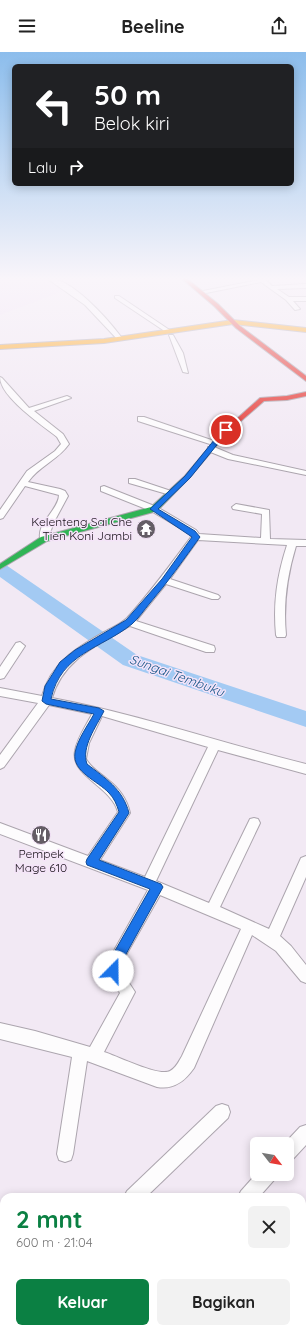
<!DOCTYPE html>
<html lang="id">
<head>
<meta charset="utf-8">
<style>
	:root { --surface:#fff; --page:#f2f2f2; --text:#222; --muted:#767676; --accent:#0b8043 }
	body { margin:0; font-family:Quicksand,sans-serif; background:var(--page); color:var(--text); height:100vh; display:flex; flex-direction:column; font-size:15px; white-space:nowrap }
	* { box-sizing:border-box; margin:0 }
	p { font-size:13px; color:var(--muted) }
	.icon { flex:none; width:22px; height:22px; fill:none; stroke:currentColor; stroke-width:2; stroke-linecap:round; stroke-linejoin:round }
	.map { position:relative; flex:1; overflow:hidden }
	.drawer { position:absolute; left:0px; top:1141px; width:306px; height:140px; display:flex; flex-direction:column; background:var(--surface); border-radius:12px 12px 0 0; box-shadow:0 2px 10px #0003 }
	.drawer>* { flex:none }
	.hud { position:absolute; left:12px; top:12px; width:282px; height:122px; border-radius:6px; box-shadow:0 2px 10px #0003; background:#202124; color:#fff; overflow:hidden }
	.needle { width:26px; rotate:121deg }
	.fabs { position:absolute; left:250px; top:1085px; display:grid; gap:8px }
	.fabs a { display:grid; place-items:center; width:44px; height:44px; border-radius:6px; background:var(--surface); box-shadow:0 2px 10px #0003; font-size:20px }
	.pin { position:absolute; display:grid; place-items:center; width:34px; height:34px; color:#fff; margin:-17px; border:2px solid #fff; border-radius:50%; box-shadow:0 1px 4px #0007 }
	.me { position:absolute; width:44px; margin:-22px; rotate:22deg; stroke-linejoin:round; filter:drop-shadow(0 0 3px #0008) }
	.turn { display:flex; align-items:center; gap:14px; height:84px; padding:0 16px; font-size:18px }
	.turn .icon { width:52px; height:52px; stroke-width:2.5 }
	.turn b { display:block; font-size:28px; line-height:34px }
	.then { display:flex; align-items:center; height:38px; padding:0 16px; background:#0003; gap:8px; font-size:15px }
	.round { display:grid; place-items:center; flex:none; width:42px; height:42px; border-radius:6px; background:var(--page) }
	.headline { display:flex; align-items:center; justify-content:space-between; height:68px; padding:0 16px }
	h1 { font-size:24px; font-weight:700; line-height:30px; color:var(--accent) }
	.cta { display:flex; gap:8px; margin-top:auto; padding:8px 16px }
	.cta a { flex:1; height:46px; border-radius:6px; background:var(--accent); color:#fff; font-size:16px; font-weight:700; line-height:46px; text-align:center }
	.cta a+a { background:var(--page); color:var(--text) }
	header { display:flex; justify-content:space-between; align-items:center; height:52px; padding:0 16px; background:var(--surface); font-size:18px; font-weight:700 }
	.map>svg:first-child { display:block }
	.built { fill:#f0e1f5 }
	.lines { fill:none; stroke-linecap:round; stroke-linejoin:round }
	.river { fill:#a3caf3; fill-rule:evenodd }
	.street-casing { stroke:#aca5ae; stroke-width:2 }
	.fast-casing { stroke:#aca5ae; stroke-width:2 }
	.slow-casing { stroke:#aca5ae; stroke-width:2 }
	.jam-casing { stroke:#aca5ae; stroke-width:2 }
	.street { fill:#fdfcfd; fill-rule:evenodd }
	.fast { fill:#30b455; fill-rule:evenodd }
	.slow { fill:#ff9f0a; fill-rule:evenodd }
	.jam { fill:#e5322d; fill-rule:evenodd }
	.route { fill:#1a73e8; stroke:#114b97 }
	.labels { text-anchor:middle; stroke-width:3; stroke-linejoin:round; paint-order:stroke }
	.poi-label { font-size:12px; fill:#171118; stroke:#f5e4f9; text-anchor:end }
	.water-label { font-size:13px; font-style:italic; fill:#145688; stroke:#f5e4f9 }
</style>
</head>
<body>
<header><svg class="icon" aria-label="menu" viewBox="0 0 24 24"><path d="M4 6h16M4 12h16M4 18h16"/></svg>Beeline<svg class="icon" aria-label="share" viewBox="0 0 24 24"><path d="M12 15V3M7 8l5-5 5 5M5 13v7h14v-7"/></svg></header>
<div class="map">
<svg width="306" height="1281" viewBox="0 0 306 1281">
	<rect width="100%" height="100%" fill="#f2e9f4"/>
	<path class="built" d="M3 225H45L66 238 0 263V226Z"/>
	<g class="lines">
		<path class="river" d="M0 512 6 513 137 603 306 659V675L123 613 0 525Z"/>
		<g class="street-casing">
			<g id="street">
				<path d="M45 225C71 225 107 266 122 286V288H118L85 253Z"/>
				<path d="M255 225 265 227 272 234 306 232V236L277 237 289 245H306V249H293L300 257 295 258 286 248 261 230 206 241 203 239 258 228Z"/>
				<path d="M115 244H119L171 279 166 280 115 246Z"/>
				<path d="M169 283H173L183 301 188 321 183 320Z"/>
				<path d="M0 325 2 326 29 356 67 344 71 346 34 359 63 382 69 392C58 408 39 414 28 430L60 437 65 439 68 444 54 470 47 489H41C34 473 59 458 59 443L25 434 3 466 0 467V458L27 419 55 399 61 392 57 385C42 373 0 345 0 325Z"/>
				<path d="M138 365H144L220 391 213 393 138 369Z"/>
				<path d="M208 395H214L233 403 306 419V423L228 407 208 399Z"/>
				<path d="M129 427H135L174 440 173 442H167L129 431Z"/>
				<path d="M104 434 157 455 196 478 199 482 261 486 262 462 233 457 232 455 236 452 269 458 270 487 306 488V494H296C287 524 283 551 286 583L285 585H277L276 583C273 551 277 524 287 493L198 488 170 527 218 543 220 545 218 547H212L166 532 136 569 214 594 215 597 214 600H206L130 574C98 593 63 607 52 646 138 662 221 691 306 712V722L218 698 156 829 209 851 250 767 254 766 258 767 260 771 220 855 269 877 301 806 306 804V825L280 884 291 894 306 913V931L301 929 276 899 252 883 194 1016C185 1029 174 1038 157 1035L87 1009 73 1102 71 1108 65 1110 59 1108 57 1102 72 1005 0 987V971L35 979 90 995 120 941C113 931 105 924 107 911L148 838 0 782V771L88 804 118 760C111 734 70 724 75 699 77 686 86 674 92 662L49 653 4 715 0 717V703L38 651 0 644V636L42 644C51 610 78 595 106 579 113 575 121 572 127 566 150 541 171 512 191 485L190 482 151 459 101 439V435ZM102 664 208 695 145 825 100 808 130 761C127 747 119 736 107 727 100 721 91 716 86 707L89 691ZM160 843 241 877 182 1004C179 1009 176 1016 170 1019 159 1025 117 1004 104 1000L135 940 120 917 121 912Z"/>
				<path d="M20 590 25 594 4 626 0 627V615L16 591Z"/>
				<path d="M222 1052 228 1054 230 1060 228 1066 146 1145H124L127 1139 216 1054Z"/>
				<path d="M306 1073V1093L293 1107 287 1109V1092H284L300 1075Z"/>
				<path d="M257 1121 277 1122 274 1128 259 1145H238L241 1139Z"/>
				<rect x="0" y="1158" width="4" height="18"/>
				<path d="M27 1277H62L60 1281H25Z"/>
			</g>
		</g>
		<g class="fast-casing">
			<path id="fast" d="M222 380 227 381 189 426 157 459 47 489 0 517V512L41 485 151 455 185 424Z"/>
		</g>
		<g class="slow-casing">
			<path id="slow" d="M233 268 306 276V280L233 272 104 291 0 297V293L104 287Z"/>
		</g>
		<g class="jam-casing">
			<g id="jam">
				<path d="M180 225H185L218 252 240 274 306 324V329L236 276 214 254Z"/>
				<path d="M306 340V344L287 348 264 349 226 382 221 381 260 346 287 344Z"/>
			</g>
		</g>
		<use href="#street" class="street"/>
		<use href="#fast" class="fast"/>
		<use href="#slow" class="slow"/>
		<use href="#jam" class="jam"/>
	</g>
	<linearGradient id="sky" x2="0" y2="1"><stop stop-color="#8cbdec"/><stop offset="0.56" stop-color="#f9f5fa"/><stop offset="1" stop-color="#f9f5fa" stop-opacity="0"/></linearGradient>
	<rect width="306" height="405" fill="url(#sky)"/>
	<path class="route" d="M223 377 229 378 190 426 158 457 195 479 200 485C184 507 168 530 150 551 144 558 139 566 132 572 101 597 61 601 51 647L99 656 104 659C96 675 81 695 87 712 105 726 123 737 129 761L99 808 161 832 163 835 120 913 117 923 113 925 108 923 107 919 108 911 150 837 87 813 86 810 87 807 119 760C117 753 114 746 109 741 98 729 72 720 75 701 77 688 88 673 94 662L46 652 42 649 45 634 60 610 75 598 126 568 162 527 192 485 150 457 185 424Z"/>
	<defs>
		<g id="temple-disc" transform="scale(1)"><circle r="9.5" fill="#645d65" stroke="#f5e4f9"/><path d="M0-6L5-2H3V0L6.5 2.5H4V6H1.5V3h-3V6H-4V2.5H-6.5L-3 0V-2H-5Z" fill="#fff"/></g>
		<g id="restaurant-disc" transform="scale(1)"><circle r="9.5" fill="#645d65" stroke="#f5e4f9"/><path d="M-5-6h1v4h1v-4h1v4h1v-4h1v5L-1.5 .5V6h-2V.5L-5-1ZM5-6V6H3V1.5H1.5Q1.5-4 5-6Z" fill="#fff"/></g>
	</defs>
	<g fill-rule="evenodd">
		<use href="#temple-disc" x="146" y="477"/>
		<use href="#restaurant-disc" x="41" y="783"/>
	</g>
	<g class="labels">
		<g class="poi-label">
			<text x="132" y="474">Kelenteng Sai Che<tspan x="132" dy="14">Tien Koni Jambi</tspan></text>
			<text x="41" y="806" text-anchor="middle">Pempek<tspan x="41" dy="14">Mage 610</tspan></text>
		</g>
		<g class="water-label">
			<text transform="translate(177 623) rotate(20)" y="5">Sungai Tembuku</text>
		</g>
	</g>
</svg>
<div class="fabs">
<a><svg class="needle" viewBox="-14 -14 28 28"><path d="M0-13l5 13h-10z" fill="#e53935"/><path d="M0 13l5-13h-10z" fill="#767676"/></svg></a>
</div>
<div class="pin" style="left:226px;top:378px;background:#d93025"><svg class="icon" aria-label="arrive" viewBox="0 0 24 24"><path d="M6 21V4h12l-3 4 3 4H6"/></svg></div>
<svg class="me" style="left:113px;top:919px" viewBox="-20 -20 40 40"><circle r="19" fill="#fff"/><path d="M0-13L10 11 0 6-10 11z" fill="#1a73e8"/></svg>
<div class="hud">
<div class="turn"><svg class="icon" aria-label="left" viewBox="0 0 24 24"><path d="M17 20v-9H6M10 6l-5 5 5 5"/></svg><div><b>50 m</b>Belok kiri</div></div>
<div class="then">Lalu<svg class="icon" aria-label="right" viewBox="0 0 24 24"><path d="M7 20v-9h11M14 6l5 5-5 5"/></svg></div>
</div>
<section class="drawer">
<div class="headline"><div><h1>2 mnt</h1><p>600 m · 21:04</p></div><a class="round"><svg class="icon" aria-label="close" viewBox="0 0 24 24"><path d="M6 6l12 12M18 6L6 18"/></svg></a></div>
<div class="cta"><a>Keluar</a><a>Bagikan</a></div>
</section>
</div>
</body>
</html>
